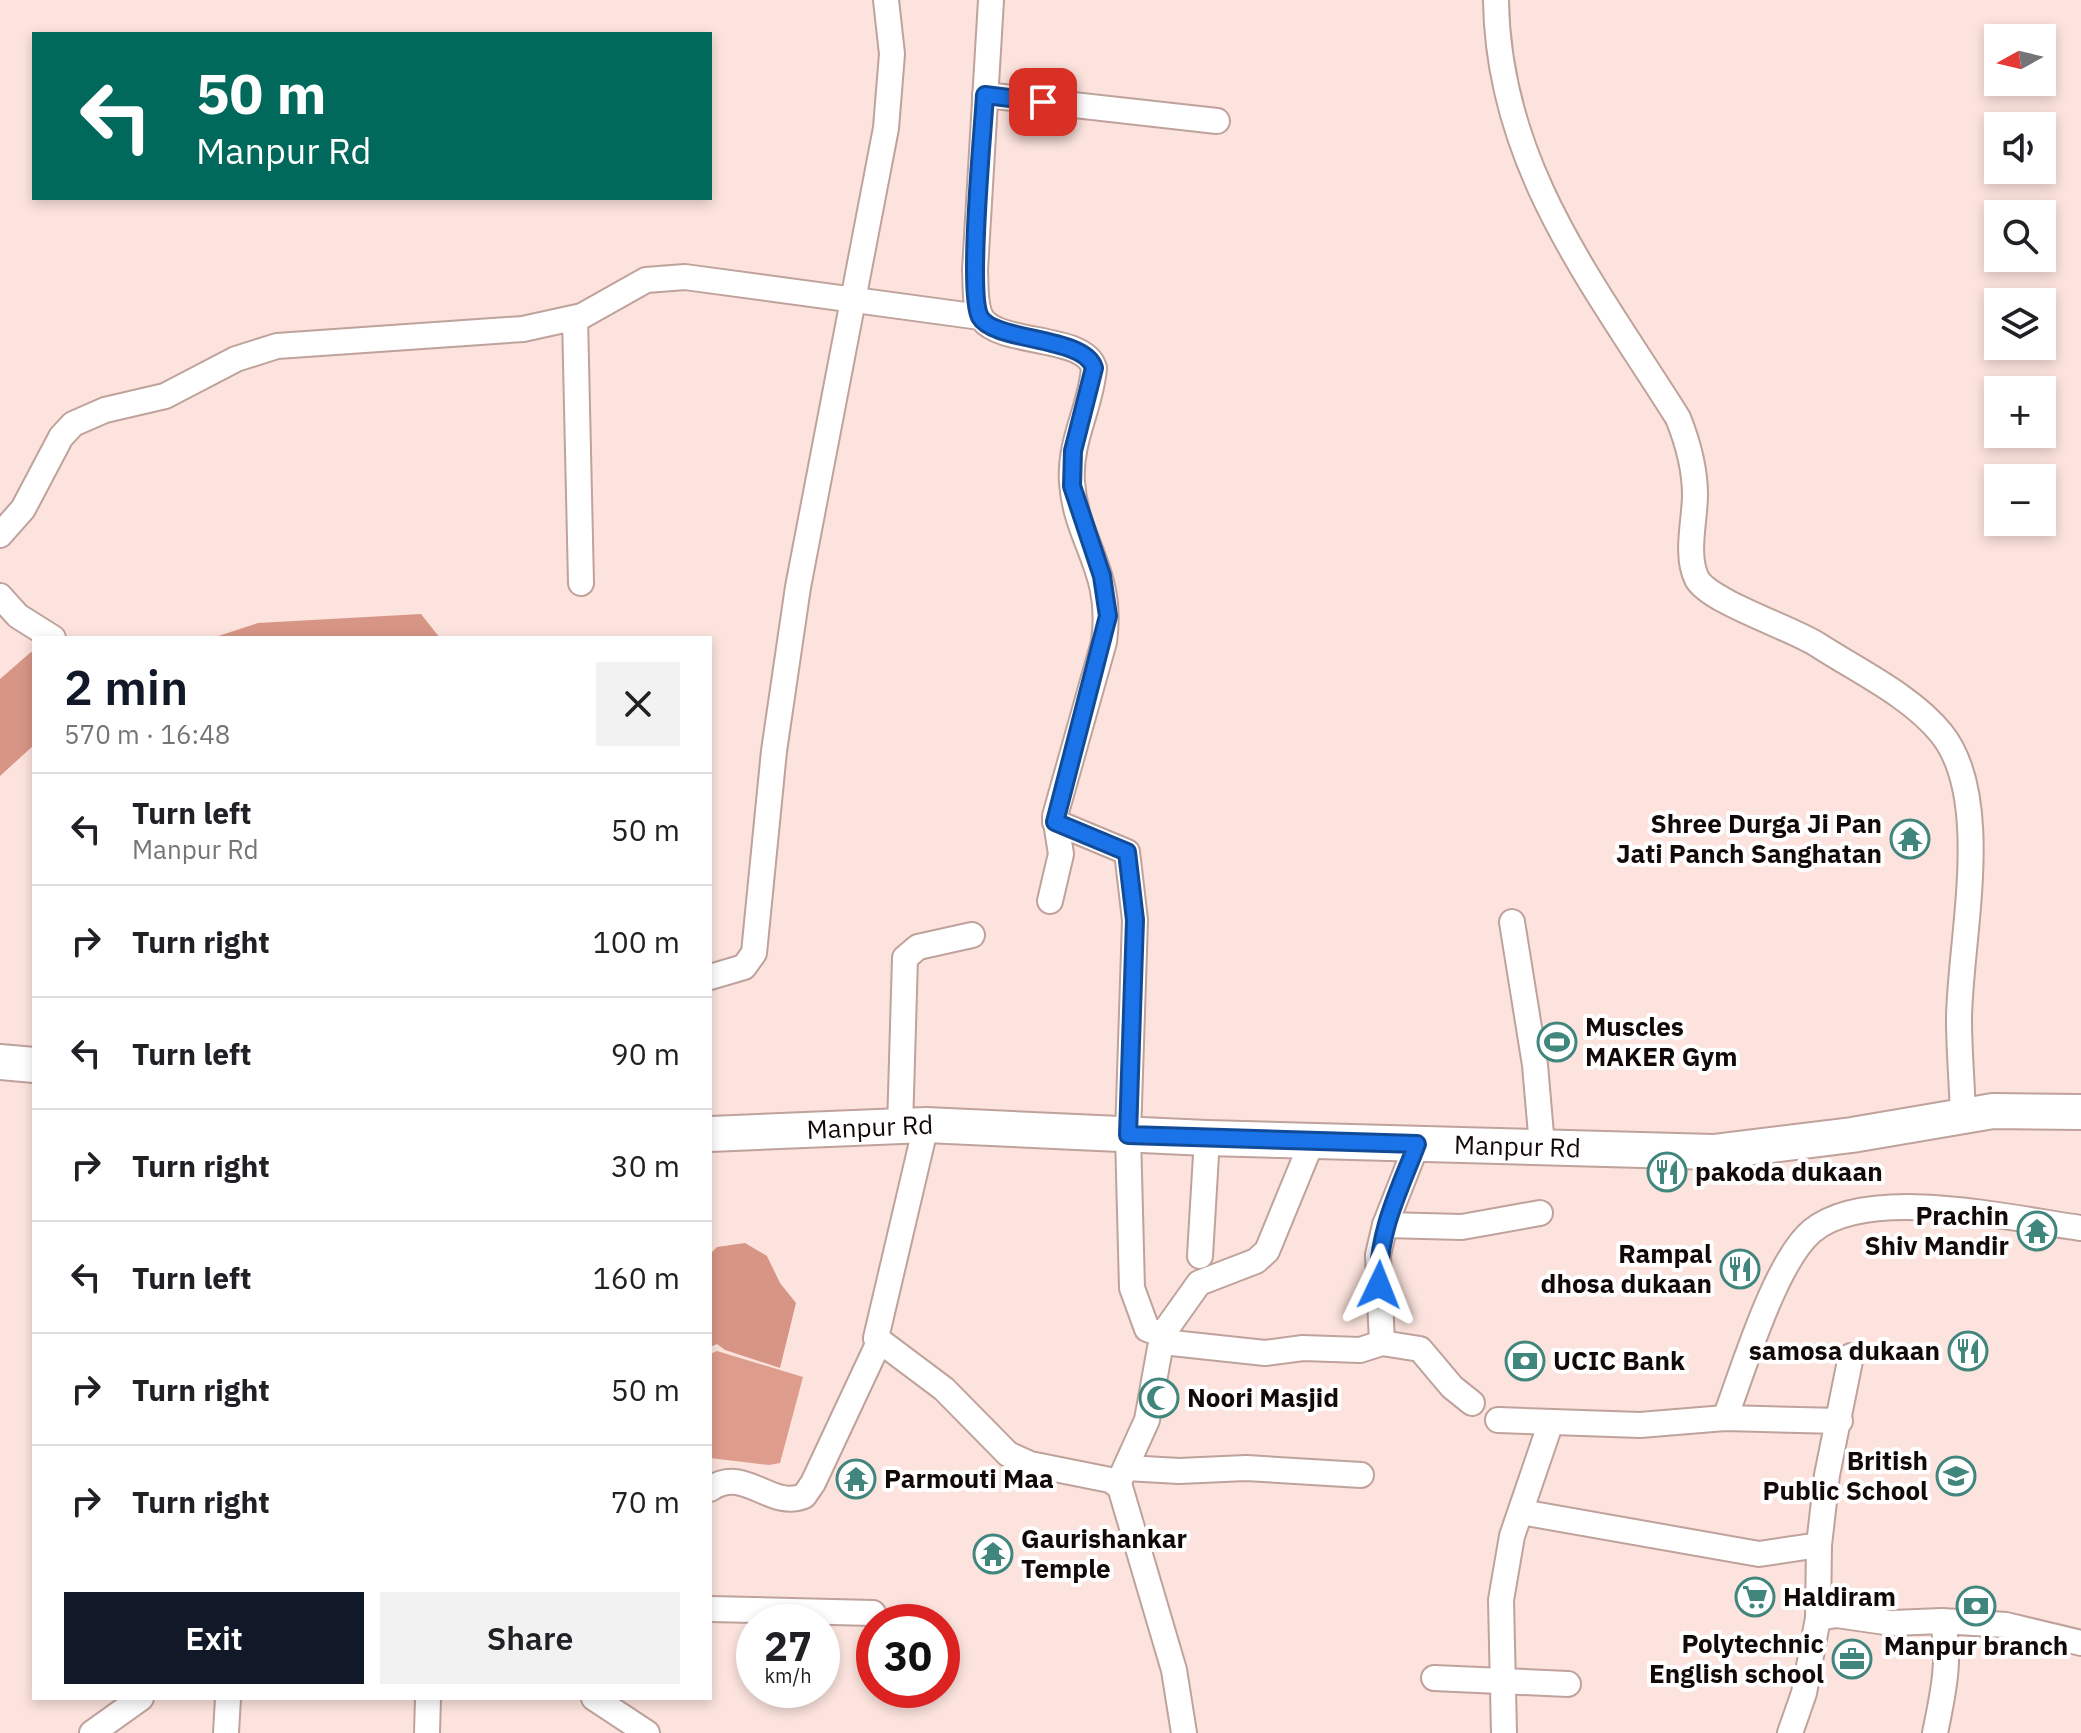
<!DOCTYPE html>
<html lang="en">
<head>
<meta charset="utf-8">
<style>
	:root { --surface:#fff; --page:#f2f2f2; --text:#202124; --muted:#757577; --line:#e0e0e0; --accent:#111827 }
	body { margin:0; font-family:"IBM Plex Sans",sans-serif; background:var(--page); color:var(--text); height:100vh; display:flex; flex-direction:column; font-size:30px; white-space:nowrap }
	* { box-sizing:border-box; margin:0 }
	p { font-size:26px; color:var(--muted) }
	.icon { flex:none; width:44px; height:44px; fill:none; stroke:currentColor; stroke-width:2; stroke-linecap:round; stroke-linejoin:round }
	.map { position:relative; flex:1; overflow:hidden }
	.drawer { position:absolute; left:32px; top:636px; width:680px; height:1064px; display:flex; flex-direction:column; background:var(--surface); border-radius:0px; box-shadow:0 4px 12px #0003 }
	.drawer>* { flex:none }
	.guide { position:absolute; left:32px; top:32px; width:680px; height:168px; border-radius:0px; box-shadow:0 4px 12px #0003; background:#00695c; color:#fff; overflow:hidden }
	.needle { width:52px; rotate:262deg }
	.controls { position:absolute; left:1984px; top:24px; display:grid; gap:16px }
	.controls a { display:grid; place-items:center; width:72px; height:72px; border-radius:0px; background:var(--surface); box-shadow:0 4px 12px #0003; font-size:40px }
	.speed { position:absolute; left:736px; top:1604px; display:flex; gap:16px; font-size:40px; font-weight:700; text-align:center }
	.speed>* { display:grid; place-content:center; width:104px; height:104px; border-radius:50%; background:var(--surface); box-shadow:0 4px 12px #0003; line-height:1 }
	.speed small { font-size:20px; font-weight:400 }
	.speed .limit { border:12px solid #d22; background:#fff; color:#111 }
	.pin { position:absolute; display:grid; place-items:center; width:68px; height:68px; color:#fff; margin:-34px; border-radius:16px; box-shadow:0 4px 12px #0006 }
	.me { position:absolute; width:88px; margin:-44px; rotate:2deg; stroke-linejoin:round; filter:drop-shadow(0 0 6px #0008) }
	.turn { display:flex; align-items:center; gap:28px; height:168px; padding:0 32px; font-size:36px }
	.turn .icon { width:104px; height:104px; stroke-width:2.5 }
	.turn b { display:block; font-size:56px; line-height:68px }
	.round { display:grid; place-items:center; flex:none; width:84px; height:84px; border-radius:0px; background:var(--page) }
	.overview { display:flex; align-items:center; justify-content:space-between; height:136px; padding:0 32px }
	h1 { font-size:48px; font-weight:600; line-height:60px; color:var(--accent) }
	.action { display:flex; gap:16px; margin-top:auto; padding:16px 32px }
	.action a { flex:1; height:92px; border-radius:0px; background:var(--accent); color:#fff; font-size:32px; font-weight:600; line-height:92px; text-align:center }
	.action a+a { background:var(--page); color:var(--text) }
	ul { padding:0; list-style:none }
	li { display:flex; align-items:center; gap:24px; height:112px; padding:0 32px; border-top:2px solid var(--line) }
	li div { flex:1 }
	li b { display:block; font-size:30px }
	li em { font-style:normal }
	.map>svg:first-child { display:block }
	.forest { fill:#de9c8c }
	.water { fill:#d79585 }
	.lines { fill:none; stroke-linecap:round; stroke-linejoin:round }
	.street-casing { stroke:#bfa29b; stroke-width:28 }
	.secondary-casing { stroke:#bfa29b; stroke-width:38 }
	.street { stroke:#fff; stroke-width:24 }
	.secondary { stroke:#fff; stroke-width:34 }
	.route-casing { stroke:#114b97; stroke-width:20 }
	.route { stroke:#1a73e8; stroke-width:14 }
	.labels { text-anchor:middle; stroke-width:8; stroke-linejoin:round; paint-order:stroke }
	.poi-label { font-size:26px; font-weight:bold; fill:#130a08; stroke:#fff; text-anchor:start }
	.street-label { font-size:26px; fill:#130a08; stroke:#fff }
</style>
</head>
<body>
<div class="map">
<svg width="2081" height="1733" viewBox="0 0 2081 1733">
	<rect width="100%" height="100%" fill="#fce3dd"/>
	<path class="forest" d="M717 1351 803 1377 780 1463 769 1465 710 1458V1354Z"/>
	<g class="water">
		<path d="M421 614 440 638H212L258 623Z"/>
		<path d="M31 652 34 654V745L0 776V679Z"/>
		<path d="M745 1243 767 1256 780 1283 796 1303 780 1368 725 1350 717 1344 710 1347V1254L717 1247Z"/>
	</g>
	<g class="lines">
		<g class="street-casing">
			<g id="street">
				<path d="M991 0 975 270C976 284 974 309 983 320 1003 345 1085 335 1094 368 1091 407 1069 441 1072 482 1076 543 1114 569 1104 642L1055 816 1061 854 1050 901"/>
				<path d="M1496 0C1498 166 1594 284 1678 418 1688 443 1695 468 1695 495 1695 520 1685 555 1697 579 1710 602 1792 628 1818 645 1858 671 1911 696 1941 733 1994 798 1960 939 1959 1018 1959 1051 1962 1083 1963 1115"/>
				<path d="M985 95 1217 121"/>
				<path d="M575 318 581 583"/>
				<path d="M0 535 23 509 61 437 73 424 105 410 165 396 236 359 277 346 523 329 582 316 646 280 685 277 980 317"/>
				<path d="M0 596 18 616 53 638"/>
				<path d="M1055 822 1127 852 1135 920 1128 1135 1132 1288 1147 1329 1163 1335 1172 1343 1265 1353 1303 1348 1360 1350 1382 1343 1420 1349 1452 1387 1472 1403"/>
				<path d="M1512 922 1535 1065 1542 1146"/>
				<path d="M710 977 744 967 754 953 774 751 798 587 886 128 892 54 886 0"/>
				<path d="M926 1125 876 1338 944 1389 1008 1454 1030 1464 1110 1480 1120 1487 1174 1670 1184 1733"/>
				<path d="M900 1128 905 958 918 947 972 935"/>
				<path d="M1385 1225 1462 1227 1540 1213"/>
				<path d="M1200 1256 1207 1138"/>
				<path d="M1382 1343 1378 1255 1385 1225 1417 1144"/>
				<path d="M1725 1418C1743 1371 1775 1262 1812 1231 1869 1184 2012 1219 2081 1228"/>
				<path d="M1498 1420 1640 1425 1725 1418 1840 1421"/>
				<path d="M1126 1468 1179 1471 1246 1468 1361 1475"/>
				<path d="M1118 1484 1147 1420 1160 1348 1167 1328 1199 1283 1256 1261 1267 1251 1313 1139"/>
				<path d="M710 1489C745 1465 770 1510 804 1496L813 1483 879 1342"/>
				<path d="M1521 1512 1759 1554 1819 1545"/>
				<path d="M710 1609 873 1613"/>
				<path d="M1818 1618 1837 1615 1892 1623 1942 1621 2006 1625 2081 1643"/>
				<path d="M1434 1678 1568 1684"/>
				<path d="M594 1698 647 1733"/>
				<path d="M92 1733 141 1698"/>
				<path d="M226 1733 228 1698"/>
				<path d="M427 1733 428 1698"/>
				<path d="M1504 1733 1501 1600 1512 1536 1551 1422"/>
				<path d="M1790 1733 1804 1693 1818 1618 1819 1545 1827 1475 1851 1356"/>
				<path d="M1935 1733C1942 1699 1952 1655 1942 1621"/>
			</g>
		</g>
		<g class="secondary-casing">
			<g id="secondary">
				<path d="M0 1062 34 1065"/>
				<path id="s1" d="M710 1134 926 1125 1207 1138 1713 1152 1852 1135 1993 1111 2081 1112"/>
			</g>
		</g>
		<use href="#street" class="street"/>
		<use href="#secondary" class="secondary"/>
	</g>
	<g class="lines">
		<g class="route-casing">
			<path id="route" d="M1043 102 985 95C983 132 967 293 980 317 994 342 1085 336 1094 368L1073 451 1072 486 1102 576 1108 616 1055 822 1127 852 1135 920 1128 1135 1417 1144C1399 1191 1377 1233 1379 1285"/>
		</g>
		<use href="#route" class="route"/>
	</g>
	<defs>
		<g id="temple-ring" transform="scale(2)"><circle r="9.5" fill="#fff" stroke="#41867d" stroke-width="1.5"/><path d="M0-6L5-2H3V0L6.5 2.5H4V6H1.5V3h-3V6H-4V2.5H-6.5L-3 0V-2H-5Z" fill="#41867d"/></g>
		<g id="stadium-ring" transform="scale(2)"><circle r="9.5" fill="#fff" stroke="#41867d" stroke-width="1.5"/><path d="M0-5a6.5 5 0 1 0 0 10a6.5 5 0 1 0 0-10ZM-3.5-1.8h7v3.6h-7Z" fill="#41867d"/></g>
		<g id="restaurant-ring" transform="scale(2)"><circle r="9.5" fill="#fff" stroke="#41867d" stroke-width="1.5"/><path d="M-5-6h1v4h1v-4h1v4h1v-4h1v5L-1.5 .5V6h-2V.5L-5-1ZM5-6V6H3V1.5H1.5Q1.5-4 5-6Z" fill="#41867d"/></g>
		<g id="bank-ring" transform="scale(2)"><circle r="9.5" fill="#fff" stroke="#41867d" stroke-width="1.5"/><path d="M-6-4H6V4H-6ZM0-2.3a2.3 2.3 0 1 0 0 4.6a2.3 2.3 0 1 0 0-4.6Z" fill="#41867d"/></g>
		<g id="mosque-ring" transform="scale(2)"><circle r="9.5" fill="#fff" stroke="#41867d" stroke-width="1.5"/><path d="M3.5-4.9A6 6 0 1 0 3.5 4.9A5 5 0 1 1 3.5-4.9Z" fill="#41867d"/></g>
		<g id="school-ring" transform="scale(2)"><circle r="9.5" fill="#fff" stroke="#41867d" stroke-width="1.5"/><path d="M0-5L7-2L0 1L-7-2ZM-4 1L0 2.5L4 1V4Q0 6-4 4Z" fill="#41867d"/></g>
		<g id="supermarket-ring" transform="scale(2)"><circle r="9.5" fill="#fff" stroke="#41867d" stroke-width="1.5"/><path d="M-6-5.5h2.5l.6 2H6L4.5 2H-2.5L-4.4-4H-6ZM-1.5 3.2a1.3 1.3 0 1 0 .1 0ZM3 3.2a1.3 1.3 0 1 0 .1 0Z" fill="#41867d"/></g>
		<g id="office-ring" transform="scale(2)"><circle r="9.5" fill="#fff" stroke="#41867d" stroke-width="1.5"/><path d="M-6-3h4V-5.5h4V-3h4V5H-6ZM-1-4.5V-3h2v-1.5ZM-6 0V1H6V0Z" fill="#41867d"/></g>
	</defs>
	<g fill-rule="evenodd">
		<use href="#temple-ring" x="1910" y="839"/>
		<use href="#stadium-ring" x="1557" y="1042"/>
		<use href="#restaurant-ring" x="1667" y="1172"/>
		<use href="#temple-ring" x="2037" y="1231"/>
		<use href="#restaurant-ring" x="1740" y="1269"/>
		<use href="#restaurant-ring" x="1968" y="1351"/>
		<use href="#bank-ring" x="1525" y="1361"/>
		<use href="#mosque-ring" x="1159" y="1398"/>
		<use href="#school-ring" x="1956" y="1476"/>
		<use href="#temple-ring" x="856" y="1479"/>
		<use href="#temple-ring" x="993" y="1554"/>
		<use href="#supermarket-ring" x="1755" y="1597"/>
		<use href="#bank-ring" x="1976" y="1606"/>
		<use href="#office-ring" x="1852" y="1659"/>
	</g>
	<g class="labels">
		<g class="poi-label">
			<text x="1882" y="833" text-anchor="end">Shree Durga Ji Pan<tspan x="1882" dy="30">Jati Panch Sanghatan</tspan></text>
			<text x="1585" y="1036">Muscles<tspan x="1585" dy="30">MAKER Gym</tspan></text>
			<text x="1695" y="1181">pakoda dukaan</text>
			<text x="2009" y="1225" text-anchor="end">Prachin<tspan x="2009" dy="30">Shiv Mandir</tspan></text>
			<text x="1712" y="1263" text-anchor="end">Rampal<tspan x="1712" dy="30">dhosa dukaan</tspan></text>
			<text x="1940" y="1360" text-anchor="end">samosa dukaan</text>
			<text x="1553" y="1370">UCIC Bank</text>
			<text x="1187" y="1407">Noori Masjid</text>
			<text x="1928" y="1470" text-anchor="end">British<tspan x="1928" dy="30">Public School</tspan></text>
			<text x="884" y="1488">Parmouti Maa</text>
			<text x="1021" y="1548">Gaurishankar<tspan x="1021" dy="30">Temple</tspan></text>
			<text x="1783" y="1606">Haldiram</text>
			<text x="1824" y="1653" text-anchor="end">Polytechnic<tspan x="1824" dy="30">English school</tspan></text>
			<text x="1976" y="1655" text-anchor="middle">Manpur branch</text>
		</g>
		<g class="street-label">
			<text dy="9" stroke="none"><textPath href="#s1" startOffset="160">Manpur Rd</textPath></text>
			<text dy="9" stroke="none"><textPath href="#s1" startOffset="808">Manpur Rd</textPath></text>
		</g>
	</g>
</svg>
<div class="controls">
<a><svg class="needle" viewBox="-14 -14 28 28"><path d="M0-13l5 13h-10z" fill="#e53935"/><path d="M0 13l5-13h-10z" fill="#757577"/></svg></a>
<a><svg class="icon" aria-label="sound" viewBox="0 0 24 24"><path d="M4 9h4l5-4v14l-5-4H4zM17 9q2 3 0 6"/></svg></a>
<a><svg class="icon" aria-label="search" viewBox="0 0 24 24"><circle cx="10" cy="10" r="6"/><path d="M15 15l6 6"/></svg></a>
<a><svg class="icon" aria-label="layers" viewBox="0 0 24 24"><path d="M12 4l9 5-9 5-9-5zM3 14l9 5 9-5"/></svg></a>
<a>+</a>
<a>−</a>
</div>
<div class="speed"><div>27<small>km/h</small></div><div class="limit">30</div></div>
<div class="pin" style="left:1043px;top:102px;background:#d93025"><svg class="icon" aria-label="arrive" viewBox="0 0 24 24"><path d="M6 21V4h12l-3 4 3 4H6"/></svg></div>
<svg class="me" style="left:1379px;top:1285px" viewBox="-20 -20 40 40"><path d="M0-17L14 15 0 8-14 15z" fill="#1a73e8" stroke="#fff" stroke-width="4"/></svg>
<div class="guide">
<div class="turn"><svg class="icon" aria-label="left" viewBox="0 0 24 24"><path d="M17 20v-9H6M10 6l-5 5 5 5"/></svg><div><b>50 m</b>Manpur Rd</div></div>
</div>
<section class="drawer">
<div class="overview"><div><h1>2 min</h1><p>570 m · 16:48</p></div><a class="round"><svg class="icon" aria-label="close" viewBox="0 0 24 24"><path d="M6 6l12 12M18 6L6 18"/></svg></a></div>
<ul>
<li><svg class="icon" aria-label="left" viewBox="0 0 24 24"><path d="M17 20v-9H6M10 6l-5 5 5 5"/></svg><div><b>Turn left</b><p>Manpur Rd</p></div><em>50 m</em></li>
<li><svg class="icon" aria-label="right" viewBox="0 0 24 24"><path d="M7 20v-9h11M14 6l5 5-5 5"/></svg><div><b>Turn right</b></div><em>100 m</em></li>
<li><svg class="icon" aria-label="left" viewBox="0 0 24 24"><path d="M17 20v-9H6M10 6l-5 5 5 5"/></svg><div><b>Turn left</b></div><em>90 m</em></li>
<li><svg class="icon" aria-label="right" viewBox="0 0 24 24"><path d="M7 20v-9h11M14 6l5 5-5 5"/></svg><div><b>Turn right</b></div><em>30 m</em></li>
<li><svg class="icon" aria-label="left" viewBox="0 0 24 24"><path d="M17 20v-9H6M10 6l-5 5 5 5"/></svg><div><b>Turn left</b></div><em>160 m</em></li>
<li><svg class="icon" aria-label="right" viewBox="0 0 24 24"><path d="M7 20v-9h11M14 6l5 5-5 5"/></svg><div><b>Turn right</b></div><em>50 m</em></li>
<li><svg class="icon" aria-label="right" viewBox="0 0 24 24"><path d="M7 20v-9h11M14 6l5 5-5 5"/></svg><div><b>Turn right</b></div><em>70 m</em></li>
</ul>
<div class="action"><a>Exit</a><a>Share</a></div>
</section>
</div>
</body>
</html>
